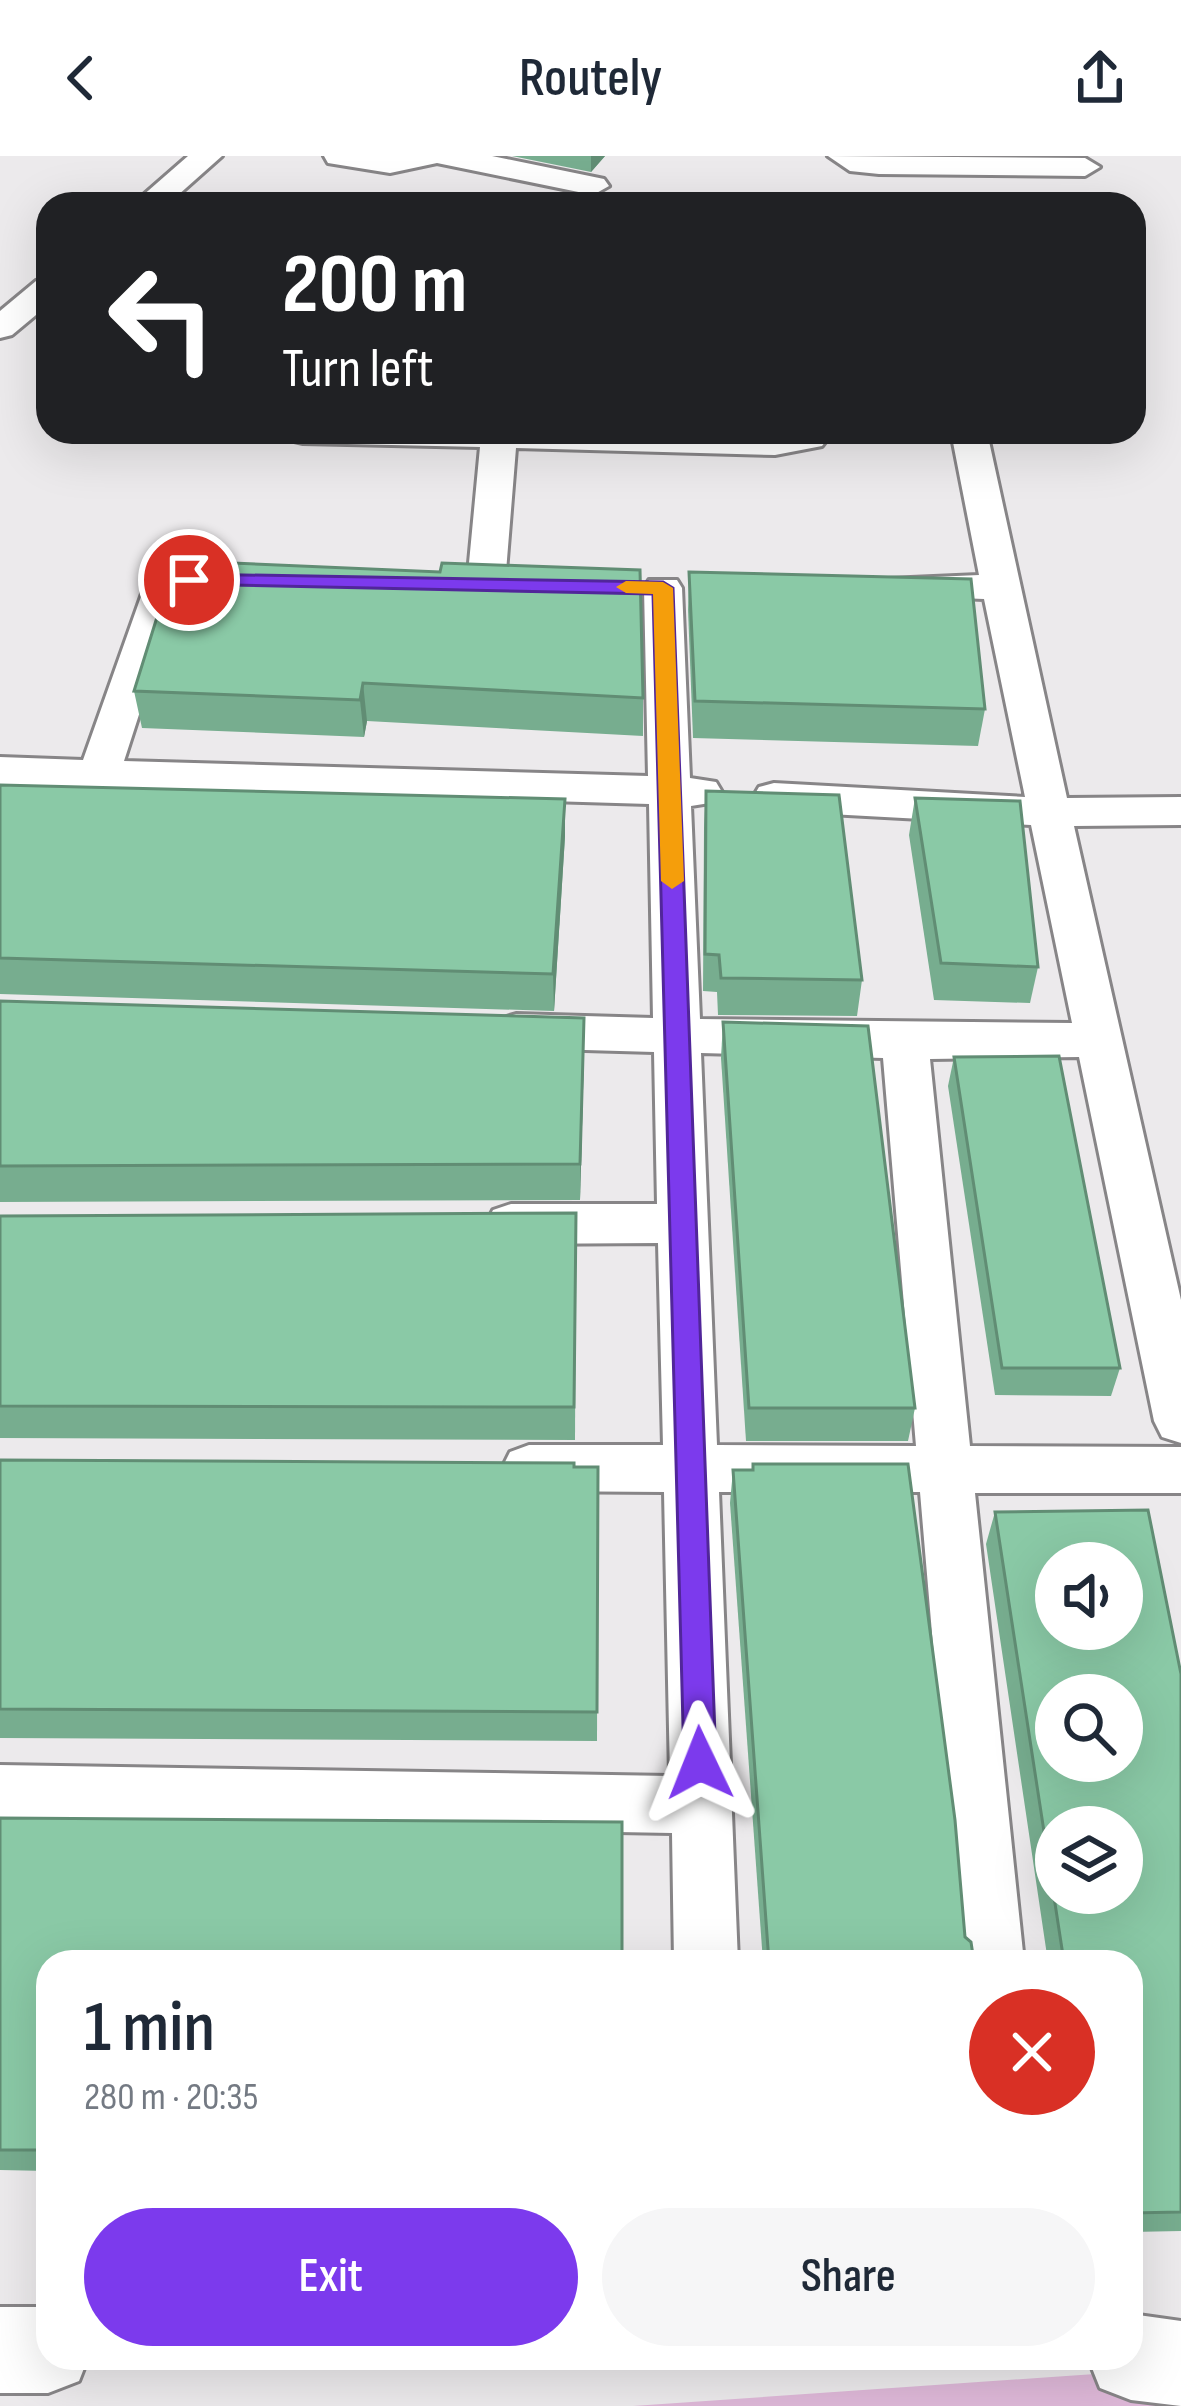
<!DOCTYPE html>
<html lang="en">
<head>
<meta charset="utf-8">
<style>
	:root { --surface:#fff; --page:#f6f6f7; --text:#1f2937; --muted:#747a83; --accent:#7c3aed }
	body { margin:0; font-family:"Sofia Sans Condensed",sans-serif; background:var(--page); color:var(--text); height:100vh; display:flex; flex-direction:column; font-size:45px; white-space:nowrap }
	* { box-sizing:border-box; margin:0 }
	p { font-size:39px; color:var(--muted) }
	.icon { flex:none; width:66px; height:66px; fill:none; stroke:currentColor; stroke-width:2; stroke-linecap:round; stroke-linejoin:round }
	.map { position:relative; flex:1; overflow:hidden }
	.details { position:absolute; left:36px; top:1794px; width:1107px; height:420px; display:flex; flex-direction:column; background:var(--surface); border-radius:36px; box-shadow:0 12px 48px #0002 }
	.details>* { flex:none }
	.top-card { position:absolute; left:36px; top:36px; width:1110px; height:252px; border-radius:36px; box-shadow:0 12px 48px #0002; background:#202124; color:#fff; overflow:hidden }
	.tools { position:absolute; left:1035px; top:1386px; display:grid; gap:24px }
	.tools a { display:grid; place-items:center; width:108px; height:108px; border-radius:50%; background:var(--surface); box-shadow:0 12px 48px #0002; font-size:60px }
	.pin { position:absolute; display:grid; place-items:center; width:102px; height:102px; color:#fff; margin:-51px; border:6px solid #fff; border-radius:50%; box-shadow:0 3px 12px #0007 }
	.me { position:absolute; width:132px; margin:-66px; rotate:358deg; stroke-linejoin:round; filter:drop-shadow(0 0 9px #0008) }
	.turn { display:flex; align-items:center; gap:42px; height:252px; padding:0 48px; font-size:54px }
	.turn .icon { width:156px; height:156px; stroke-width:2.5 }
	.turn b { display:block; font-size:84px; line-height:102px }
	.round { display:grid; place-items:center; flex:none; width:126px; height:126px; border-radius:63px; background:var(--page) }
	.overview { display:flex; align-items:center; justify-content:space-between; height:204px; padding:0 48px }
	h1 { font-size:72px; font-weight:600; line-height:90px }
	.primary-button { display:flex; gap:24px; margin-top:auto; padding:24px 48px }
	.primary-button a { flex:1; height:138px; border-radius:72px; background:var(--accent); color:#fff; font-size:48px; font-weight:600; line-height:138px; text-align:center }
	.primary-button a+a { background:var(--page); color:var(--text) }
	header { display:flex; justify-content:space-between; align-items:center; height:156px; padding:0 48px; background:var(--surface); font-size:54px; font-weight:600 }
	.map>svg:first-child { display:block }
	.green { fill:#deb8d8 }
	.lines { fill:none; stroke-linecap:round; stroke-linejoin:round }
	.minor-casing { stroke:#878587; stroke-width:6 }
	.tertiary-casing { stroke:#878587; stroke-width:6 }
	.minor { fill:#fff; fill-rule:evenodd }
	.tertiary { fill:#fff; fill-rule:evenodd }
	.wall { fill:#77ad8f }
	.shaded-wall { fill:#618d74 }
	.building { fill:#8ac9a6; stroke:#618d74; stroke-width:3; fill-rule:evenodd }
	.route { fill:#7c3aed; stroke:#51269a; stroke-width:3 }
	.slow { fill:#f59e0b }
</style>
</head>
<body>
<header><svg class="icon" aria-label="back" viewBox="0 0 24 24"><path d="M15 5l-7 7 7 7"/></svg>Routely<svg class="icon" aria-label="share" viewBox="0 0 24 24"><path d="M12 15V3M7 8l5-5 5 5M5 13v7h14v-7"/></svg></header>
<div class="map">
<svg width="1181" height="2250" viewBox="0 0 1181 2250">
	<rect width="100%" height="100%" fill="#eceaec"/>
	<path class="green" d="M1181 2212V2250H633Z"/>
	<g class="lines">
		<g class="minor-casing">
			<g id="minor">
				<path d="M188 0H222L168 48H133Z"/>
				<path d="M324 0H492L604 23 609 30 593 39 437 7 390 17 328 7Z"/>
				<path d="M828 0 1085 2 1100 11 1085 20 879 18 850 15Z"/>
				<path d="M48 122V149L12 179 0 182V155L36 125Z"/>
				<path d="M285 276 775 277 833 276 822 290 775 299 516 292 505 428 500 436H472L467 428 480 291 303 287 290 284Z"/>
				<path d="M951 276H987L1067 642 1181 641V669L1074 670 1181 1144V1287L1162 1281 1154 1265 1079 901 930 903 970 1290 1181 1291V1337H975L1024 1806H960L920 1336H719L738 1806H674L672 1677 0 1665V1609L670 1620 664 1336 529 1335 510 1328 502 1312 510 1296 529 1289H663L658 1087 511 1088 493 1082 486 1068 493 1054 511 1048H657L654 896 516 892 500 887 493 875 500 863 516 858 653 862 649 648 0 629V601L83 604 143 435C169 412 210 406 243 414L248 422 243 430 194 435 175 447 124 605 648 620 644 432 649 424H677L682 432 690 622 716 626 722 636 716 646 691 650 700 863 1072 867 1031 669 774 655 759 651 753 641 759 631 774 627 1025 641 984 443 888 439 883 431 888 423 979 419ZM701 897 883 902 916 1290 717 1289Z"/>
			</g>
		</g>
		<g class="tertiary-casing">
			<g id="tertiary">
				<path d="M0 2151H48V2202H88L79 2225 48 2237H0Z"/>
				<path d="M1131 2158 1181 2165V2250L1131 2244 1100 2232 1088 2202H1131Z"/>
			</g>
		</g>
		<use href="#minor" class="minor"/>
		<use href="#tertiary" class="tertiary"/>
	</g>
	<g class="wall">
		<path d="M512 0H605L591 16Z"/>
		<path d="M172 413 643 542V580L367 565 364 581 142 572 134 535Z"/>
		<path d="M689 416 985 553 978 590 693 582 688 454Z"/>
		<path d="M0 629 565 643V680L554 855 0 838Z"/>
		<path d="M706 635 862 824 857 860 718 859 717 836 703 835 704 672Z"/>
		<path d="M915 642 1038 811 1030 847 934 844 909 679Z"/>
		<path d="M0 845 584 898 580 1044 0 1046Z"/>
		<path d="M723 866 915 1252 908 1285H746L721 902Z"/>
		<path d="M954 901 1120 1212 1111 1240 995 1239 948 930Z"/>
		<path d="M576 1057 575 1284 0 1282V1060Z"/>
		<path d="M0 1304 598 1311 597 1585 0 1582Z"/>
		<path d="M733 1314 965 1781 974 1806H763L730 1347Z"/>
		<path d="M995 1356 1181 1518V2075L1131 2076V1806H1048L986 1388Z"/>
		<path d="M0 1662 48 1806V2015L0 2014Z"/>
	</g>
	<g class="shaded-wall">
		<path d="M591 0H605L591 16Z"/>
		<path d="M363 527 367 565 364 581 360 544Z"/>
		<path d="M565 643V680L554 855 553 818Z"/>
		<path d="M584 862V898L580 1044V1008Z"/>
	</g>
	<g class="building">
		<path d="M184 405 440 416 442 407 640 414 643 542 363 527 360 544 134 535 172 413Z"/>
		<path d="M689 416 971 423 985 553 695 545Z"/>
		<path d="M0 629 565 643 553 818 0 802Z"/>
		<path d="M706 635 839 639 862 824 721 822 719 799 705 798Z"/>
		<path d="M915 642 1020 645 1038 811 941 807Z"/>
		<path d="M0 845 584 862 580 1008 0 1010Z"/>
		<path d="M723 866 868 870 915 1252H749Z"/>
		<path d="M1059 900 1120 1212H1002L954 901Z"/>
		<path d="M576 1057 574 1251 0 1250V1060Z"/>
		<path d="M0 1304 574 1307V1311H598L597 1556 0 1553Z"/>
		<path d="M753 1308H908L955 1664 965 1781 971 1786 974 1806H769L733 1314H753Z"/>
		<path d="M1148 1354 1181 1518V2056L1131 2057V1806H1064L995 1356ZM1056 1407H1122V1473H1056ZM1056 1539H1122V1605H1056ZM1056 1671H1122V1737H1056Z"/>
		<path d="M0 1662 622 1666V1806H48V1994H0Z"/>
	</g>
	<path class="route" d="M189 418 663 426 673 432 716 1607 711 1618 700 1622 689 1618 684 1607 653 438 182 428V420Z"/>
	<path class="slow" d="M663 426 673 432 684 725 672 733 661 725 653 438 626 437 616 431 626 425Z"/>
</svg>
<div class="tools">
<a><svg class="icon" aria-label="sound" viewBox="0 0 24 24"><path d="M4 9h4l5-4v14l-5-4H4zM17 9q2 3 0 6"/></svg></a>
<a><svg class="icon" aria-label="search" viewBox="0 0 24 24"><circle cx="10" cy="10" r="6"/><path d="M15 15l6 6"/></svg></a>
<a><svg class="icon" aria-label="layers" viewBox="0 0 24 24"><path d="M12 4l9 5-9 5-9-5zM3 14l9 5 9-5"/></svg></a>
</div>
<div class="pin" style="left:189px;top:424px;background:#d93025"><svg class="icon" aria-label="arrive" viewBox="0 0 24 24"><path d="M6 21V4h12l-3 4 3 4H6"/></svg></div>
<svg class="me" style="left:700px;top:1607px" viewBox="-20 -20 40 40"><path d="M0-17L14 15 0 8-14 15z" fill="#7c3aed" stroke="#fff" stroke-width="4"/></svg>
<div class="top-card">
<div class="turn"><svg class="icon" aria-label="left" viewBox="0 0 24 24"><path d="M17 20v-9H6M10 6l-5 5 5 5"/></svg><div><b>200 m</b>Turn left</div></div>
</div>
<section class="details">
<div class="overview"><div><h1>1 min</h1><p>280 m · 20:35</p></div><a class="round" style="background:#d93025;color:#fff"><svg class="icon" aria-label="close" viewBox="0 0 24 24"><path d="M6 6l12 12M18 6L6 18"/></svg></a></div>
<div class="primary-button"><a>Exit</a><a>Share</a></div>
</section>
</div>
</body>
</html>
